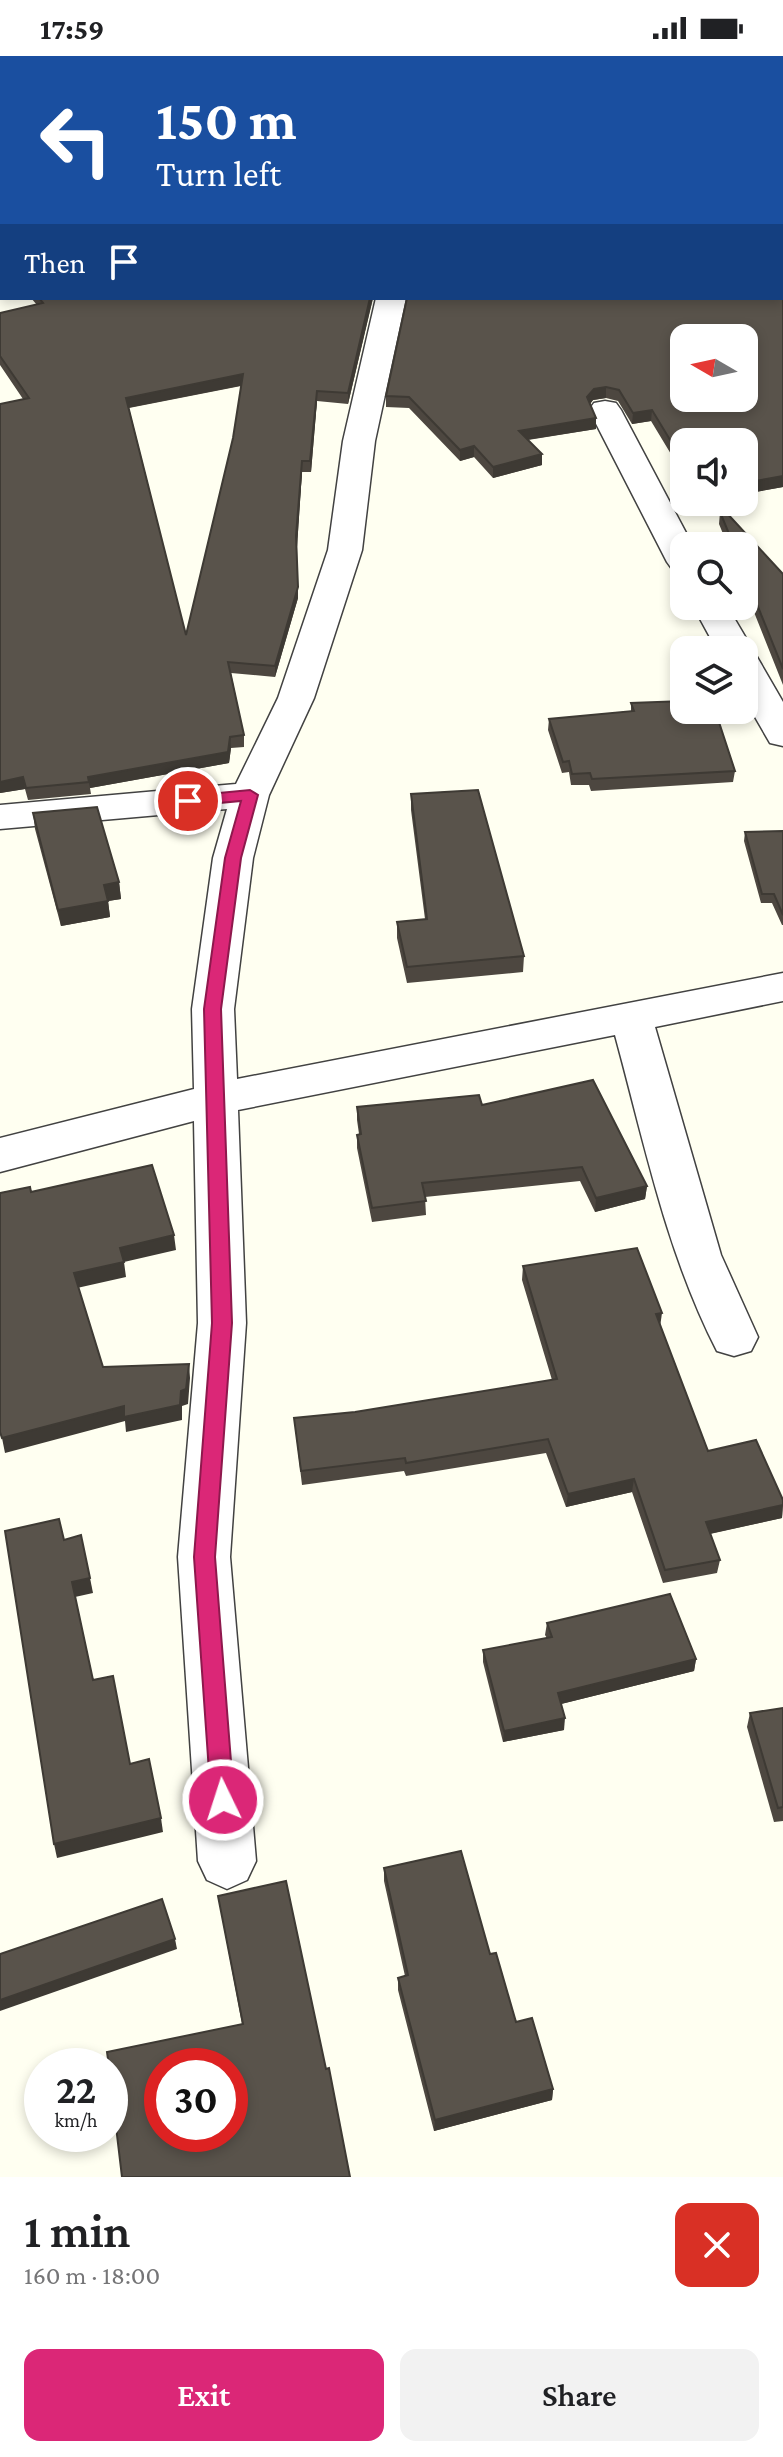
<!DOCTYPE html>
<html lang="en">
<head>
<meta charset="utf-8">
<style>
	:root { --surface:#fff; --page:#f2f2f2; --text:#202124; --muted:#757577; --accent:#db2777 }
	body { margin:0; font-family:"Crimson Pro",serif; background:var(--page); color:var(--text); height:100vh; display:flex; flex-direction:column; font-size:30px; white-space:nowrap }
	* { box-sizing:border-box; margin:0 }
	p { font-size:26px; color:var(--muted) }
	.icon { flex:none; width:44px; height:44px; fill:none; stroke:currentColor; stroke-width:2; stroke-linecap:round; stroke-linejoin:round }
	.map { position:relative; height:2121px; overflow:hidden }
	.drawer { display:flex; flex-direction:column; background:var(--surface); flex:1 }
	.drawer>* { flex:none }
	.hud { position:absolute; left:0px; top:0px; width:784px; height:244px; box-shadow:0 4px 12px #0003; background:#1a4fa0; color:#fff; overflow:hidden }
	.needle { width:52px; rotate:279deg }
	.controls { position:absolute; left:670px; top:268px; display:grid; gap:16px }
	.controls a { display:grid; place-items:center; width:88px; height:88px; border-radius:16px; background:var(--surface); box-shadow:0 4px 12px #0003; font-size:40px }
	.speed { position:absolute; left:24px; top:1992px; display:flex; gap:16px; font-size:40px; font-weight:700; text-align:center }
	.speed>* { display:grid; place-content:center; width:104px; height:104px; border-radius:50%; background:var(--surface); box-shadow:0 4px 12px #0003; line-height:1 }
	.speed small { font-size:20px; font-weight:400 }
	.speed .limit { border:12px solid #d22; background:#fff; color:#111 }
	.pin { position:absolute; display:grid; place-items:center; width:68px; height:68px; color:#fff; margin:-34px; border:4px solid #fff; border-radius:50%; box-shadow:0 2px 8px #0007 }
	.me { position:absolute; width:88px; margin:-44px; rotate:356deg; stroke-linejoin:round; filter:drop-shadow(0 0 6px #0008) }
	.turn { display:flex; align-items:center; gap:28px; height:168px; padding:0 24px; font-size:36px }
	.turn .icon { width:104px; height:104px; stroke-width:2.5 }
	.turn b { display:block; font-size:56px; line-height:68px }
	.then { display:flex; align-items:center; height:76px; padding:0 24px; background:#0003; gap:16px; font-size:30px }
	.round { display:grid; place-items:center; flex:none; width:84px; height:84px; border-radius:16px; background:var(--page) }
	.summary { display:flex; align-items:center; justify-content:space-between; height:136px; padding:0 24px }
	h1 { font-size:48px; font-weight:600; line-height:60px }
	.action { display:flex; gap:16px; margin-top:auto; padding:16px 24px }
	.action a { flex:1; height:92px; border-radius:16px; background:var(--accent); color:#fff; font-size:32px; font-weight:600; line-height:92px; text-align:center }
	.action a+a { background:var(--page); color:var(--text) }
	.status { display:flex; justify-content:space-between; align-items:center; height:56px; padding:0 40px; background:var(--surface); direction:ltr }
	.status svg { height:22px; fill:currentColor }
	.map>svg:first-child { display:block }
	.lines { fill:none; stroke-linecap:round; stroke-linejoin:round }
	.minor-casing { stroke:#424242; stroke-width:3 }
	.minor { fill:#fff; fill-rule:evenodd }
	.wall { fill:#4d4740; fill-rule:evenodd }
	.shaded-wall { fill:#3e3a34 }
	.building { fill:#59534b; stroke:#3e3a34; stroke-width:2; fill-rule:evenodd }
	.route { fill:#db2777; stroke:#8e194d; stroke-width:2 }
</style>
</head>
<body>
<div class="status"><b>17:59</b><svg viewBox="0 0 49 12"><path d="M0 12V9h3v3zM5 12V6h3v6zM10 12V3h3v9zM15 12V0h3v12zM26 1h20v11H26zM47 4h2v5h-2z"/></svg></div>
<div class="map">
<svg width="783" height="2121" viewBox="0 0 783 2121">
	<rect width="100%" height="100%" fill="#fffff1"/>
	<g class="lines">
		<g class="minor-casing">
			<g id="minor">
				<path d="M687 0H714L715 2H688Z"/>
				<rect x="782" y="9" width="1" height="16"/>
				<path d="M2 203V221L0 222V204Z"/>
				<path d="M376 242H406L375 385 362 494 314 642 269 739 253 802 234 953 237 1023 783 917V945L655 971 721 1199 758 1281 751 1295 734 1300 717 1295C666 1196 644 1085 615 979L238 1054 246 1267 230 1501 256 1805 247 1824 227 1833 207 1824 198 1805 178 1501 198 1267 194 1065 0 1116V1082L194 1033 192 953 213 802 227 753 0 773V749L236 728 278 642 328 494 343 385Z"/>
				<path d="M605 345 616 347 621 354 693 490H684V516L672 513 667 506 589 354 594 347Z"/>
				<path d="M693 550H727L753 594 749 599 757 601 783 646V690L770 687 744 642V594H717Z"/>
			</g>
		</g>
		<use href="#minor" class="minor"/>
	</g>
	<g class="wall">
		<path d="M20 0H321L315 2H23Z"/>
		<path d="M476 0H649L652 2H480Z"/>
		<path d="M783 73V431L744 438V386H684L680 413 651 365 632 368 618 345 606 342 593 344 590 348 596 362V373L528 384 542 409 493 422 474 401 460 405 409 352 386 351V340Z"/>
		<path d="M31 242H373L348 348 317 345 311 416H302L297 491 298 542 275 621 231 617 244 679V691L231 692 229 707 90 732 91 738 28 744 25 733 0 737 23 343 0 309V257L37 249ZM241 330 233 382 186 579 129 352Z"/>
		<path d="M720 456 783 518V629L744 531V490H728L719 468Z"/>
		<path d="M631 647 735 715 733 726 591 735 589 729H571L569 716 562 717 548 674 549 663 631 655Z"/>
		<path d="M411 738 524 900 523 916 407 927 397 882V866L425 863 411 754Z"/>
		<path d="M33 757 119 826 121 843 108 845 110 861 61 870 35 773Z"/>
		<path d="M783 775V869H782L772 847H761L744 785 745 776Z"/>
		<path d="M482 1049 647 1130 645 1143 595 1156 580 1125 425 1141 426 1159 372 1166 357 1092V1079L359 1078 357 1064V1051Z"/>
		<path d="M523 1210 660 1270 708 1395 783 1444 782 1462 710 1478 720 1504 717 1517 663 1527 632 1436 566 1451 546 1397 406 1420 404 1415 302 1429 294 1362 355 1356 552 1324 522 1224Z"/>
		<path d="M547 1567 696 1603 694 1615 561 1648 564 1674 503 1686 483 1606V1594L547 1582 545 1579Z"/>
		<path d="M783 1652V1765L774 1766 747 1671 750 1657Z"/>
		<path d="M384 1812 490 1898 516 1966 553 2033 552 2044 434 2075 398 1934V1922L405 1920 384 1825Z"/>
		<path d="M218 1840 326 2013 242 1968Z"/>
	</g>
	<g class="shaded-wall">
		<path d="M292 0H321L315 2H291Z"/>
		<path d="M370 242H373L348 348V337Z"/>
		<path d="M243 318 244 329 127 352 126 342Z"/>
		<path d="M606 331V342L593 344 587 352V341L594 333Z"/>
		<path d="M317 335V345L311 416 310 405Z"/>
		<path d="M652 354 651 365 632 368 633 357Z"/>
		<path d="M596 362V373L519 385V375Z"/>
		<path d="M474 390V401L460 405V394Z"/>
		<path d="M542 398V409L493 422V411Z"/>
		<path d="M681 402H684V413H680Z"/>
		<path d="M302 405V416L297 491 296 480Z"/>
		<path d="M783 420V431L744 438V427Z"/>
		<path d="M298 531V542L275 621V610Z"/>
		<path d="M230 681 231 692 229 707 90 732 88 721Z"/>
		<path d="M23 721 25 733 0 737V726Z"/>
		<path d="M119 826 121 843 108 845 110 861 61 870 58 854 104 829Z"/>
		<path d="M647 1130 645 1143 595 1156 596 1142Z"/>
		<path d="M174 1179 176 1194 124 1206 126 1221 77 1232 74 1217 120 1192Z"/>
		<path d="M662 1257 660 1271 656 1258Z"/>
		<path d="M189 1308 190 1322 188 1348 182 1350V1364L126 1376 125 1365 5 1397 2 1382 181 1335Z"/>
		<path d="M634 1423 632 1436 566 1451 568 1438Z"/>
		<path d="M783 1449 782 1462 704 1479 706 1466Z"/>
		<path d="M90 1522 93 1537 75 1541 72 1526Z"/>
		<path d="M696 1603 694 1615 557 1649 558 1637Z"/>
		<path d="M565 1662 564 1674 503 1686 504 1675Z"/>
		<path d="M161 1762 163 1776 57 1802 54 1788Z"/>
		<path d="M175 1883 177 1893 0 1955V1944Z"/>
		<path d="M553 2033 552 2044 434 2075 435 2064Z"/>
	</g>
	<g class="building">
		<path d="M36 0H292L295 2H39Z"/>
		<path d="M492 0H649L652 2H496Z"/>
		<path d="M782 24H783L782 55Z"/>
		<path d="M0 51 2 52V135L0 133Z"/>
		<path d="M783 73V420L744 427V386H684V402H681L652 354 633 357 619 334 606 331 594 333 587 341 596 362 519 375 542 398 493 411 474 390 460 394 409 341 386 340 407 242H782ZM684 282H744V342H684Z"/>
		<path d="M39 242H370L348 337 317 335 310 405H302L296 480 298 531 275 610 228 606 244 679 230 681 228 696 88 721 89 726 26 732 23 721 0 726V348L29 342 0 300V257L43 247ZM243 318 233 382 186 579 126 342Z"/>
		<path d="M724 454 783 518V613L744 516V490H734L720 456Z"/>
		<path d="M684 645V654H715L735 715 592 723 590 717 572 718 569 705 563 706 549 663 634 655 631 647Z"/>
		<path d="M478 734 524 900 407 911 397 866 427 863 411 738Z"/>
		<path d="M97 751 119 826 104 829 108 845 58 854 33 757Z"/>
		<path d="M783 775V859L774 838H762L745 776Z"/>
		<path d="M593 1024 647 1130 596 1142 582 1111 422 1127 426 1145 372 1152 357 1079 361 1078 357 1051 479 1039 482 1049Z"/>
		<path d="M152 1109 174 1179 120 1192 124 1206 74 1217 103 1311 189 1308 186 1333 181 1335 180 1349 124 1361V1350L2 1382 0 1376V1137L30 1131 31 1136Z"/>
		<path d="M637 1192 662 1257 656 1258 708 1395 756 1384 783 1444V1449L706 1466 720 1504 665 1514 634 1423 568 1438 548 1383 406 1407 405 1402 301 1415 294 1362 355 1356 557 1323 523 1210Z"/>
		<path d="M59 1463 64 1484 81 1479 90 1522 72 1526 93 1624 113 1620 130 1708 149 1703 161 1762 54 1788 5 1475Z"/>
		<path d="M670 1538 696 1603 558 1637 565 1662 504 1675 483 1594 552 1581 547 1567Z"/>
		<path d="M783 1652V1751L778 1752 750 1657Z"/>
		<path d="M461 1795 490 1898 496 1897 516 1966 532 1962 553 2033 435 2064 398 1922 408 1919 384 1812Z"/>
		<path d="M286 1825 326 2013 329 2012 350 2121H122L110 2020V2010H109L107 1996 243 1968 218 1840ZM162 2010H230V2078H162Z"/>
		<path d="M162 1843 175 1883 0 1944V1898Z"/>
	</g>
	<path class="route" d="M250 734 258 739 241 802 221 953 232 1267 215 1501 234 1744 231 1752 223 1755 215 1752 211 1744 194 1501 212 1267 204 953 225 802 241 745 188 750 180 745 188 740Z"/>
</svg>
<div class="controls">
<a><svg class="needle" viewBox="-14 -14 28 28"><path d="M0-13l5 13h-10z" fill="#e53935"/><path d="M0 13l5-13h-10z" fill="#757577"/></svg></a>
<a><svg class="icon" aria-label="sound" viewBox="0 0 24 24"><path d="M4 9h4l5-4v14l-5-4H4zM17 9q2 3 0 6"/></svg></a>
<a><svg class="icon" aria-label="search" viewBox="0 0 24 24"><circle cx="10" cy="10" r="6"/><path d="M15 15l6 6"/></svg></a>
<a><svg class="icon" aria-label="layers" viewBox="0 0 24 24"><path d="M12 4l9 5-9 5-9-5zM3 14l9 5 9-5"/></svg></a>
</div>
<div class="speed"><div>22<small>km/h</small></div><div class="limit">30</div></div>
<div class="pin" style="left:188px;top:745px;background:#d93025"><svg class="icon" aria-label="arrive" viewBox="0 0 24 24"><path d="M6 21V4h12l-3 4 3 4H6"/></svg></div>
<svg class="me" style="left:223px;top:1744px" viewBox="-20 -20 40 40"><circle r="17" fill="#db2777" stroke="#fff" stroke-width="3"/><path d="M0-11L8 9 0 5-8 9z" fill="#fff"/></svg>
<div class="hud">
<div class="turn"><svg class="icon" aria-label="left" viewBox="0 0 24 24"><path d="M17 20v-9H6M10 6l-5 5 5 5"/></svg><div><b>150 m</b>Turn left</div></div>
<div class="then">Then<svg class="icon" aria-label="arrive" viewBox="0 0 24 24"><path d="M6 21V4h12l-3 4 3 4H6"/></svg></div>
</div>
</div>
<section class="drawer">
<div class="summary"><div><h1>1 min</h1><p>160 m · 18:00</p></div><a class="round" style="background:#d93025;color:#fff"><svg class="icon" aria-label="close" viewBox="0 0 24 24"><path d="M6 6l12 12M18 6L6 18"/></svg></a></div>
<div class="action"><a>Exit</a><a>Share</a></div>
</section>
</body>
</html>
